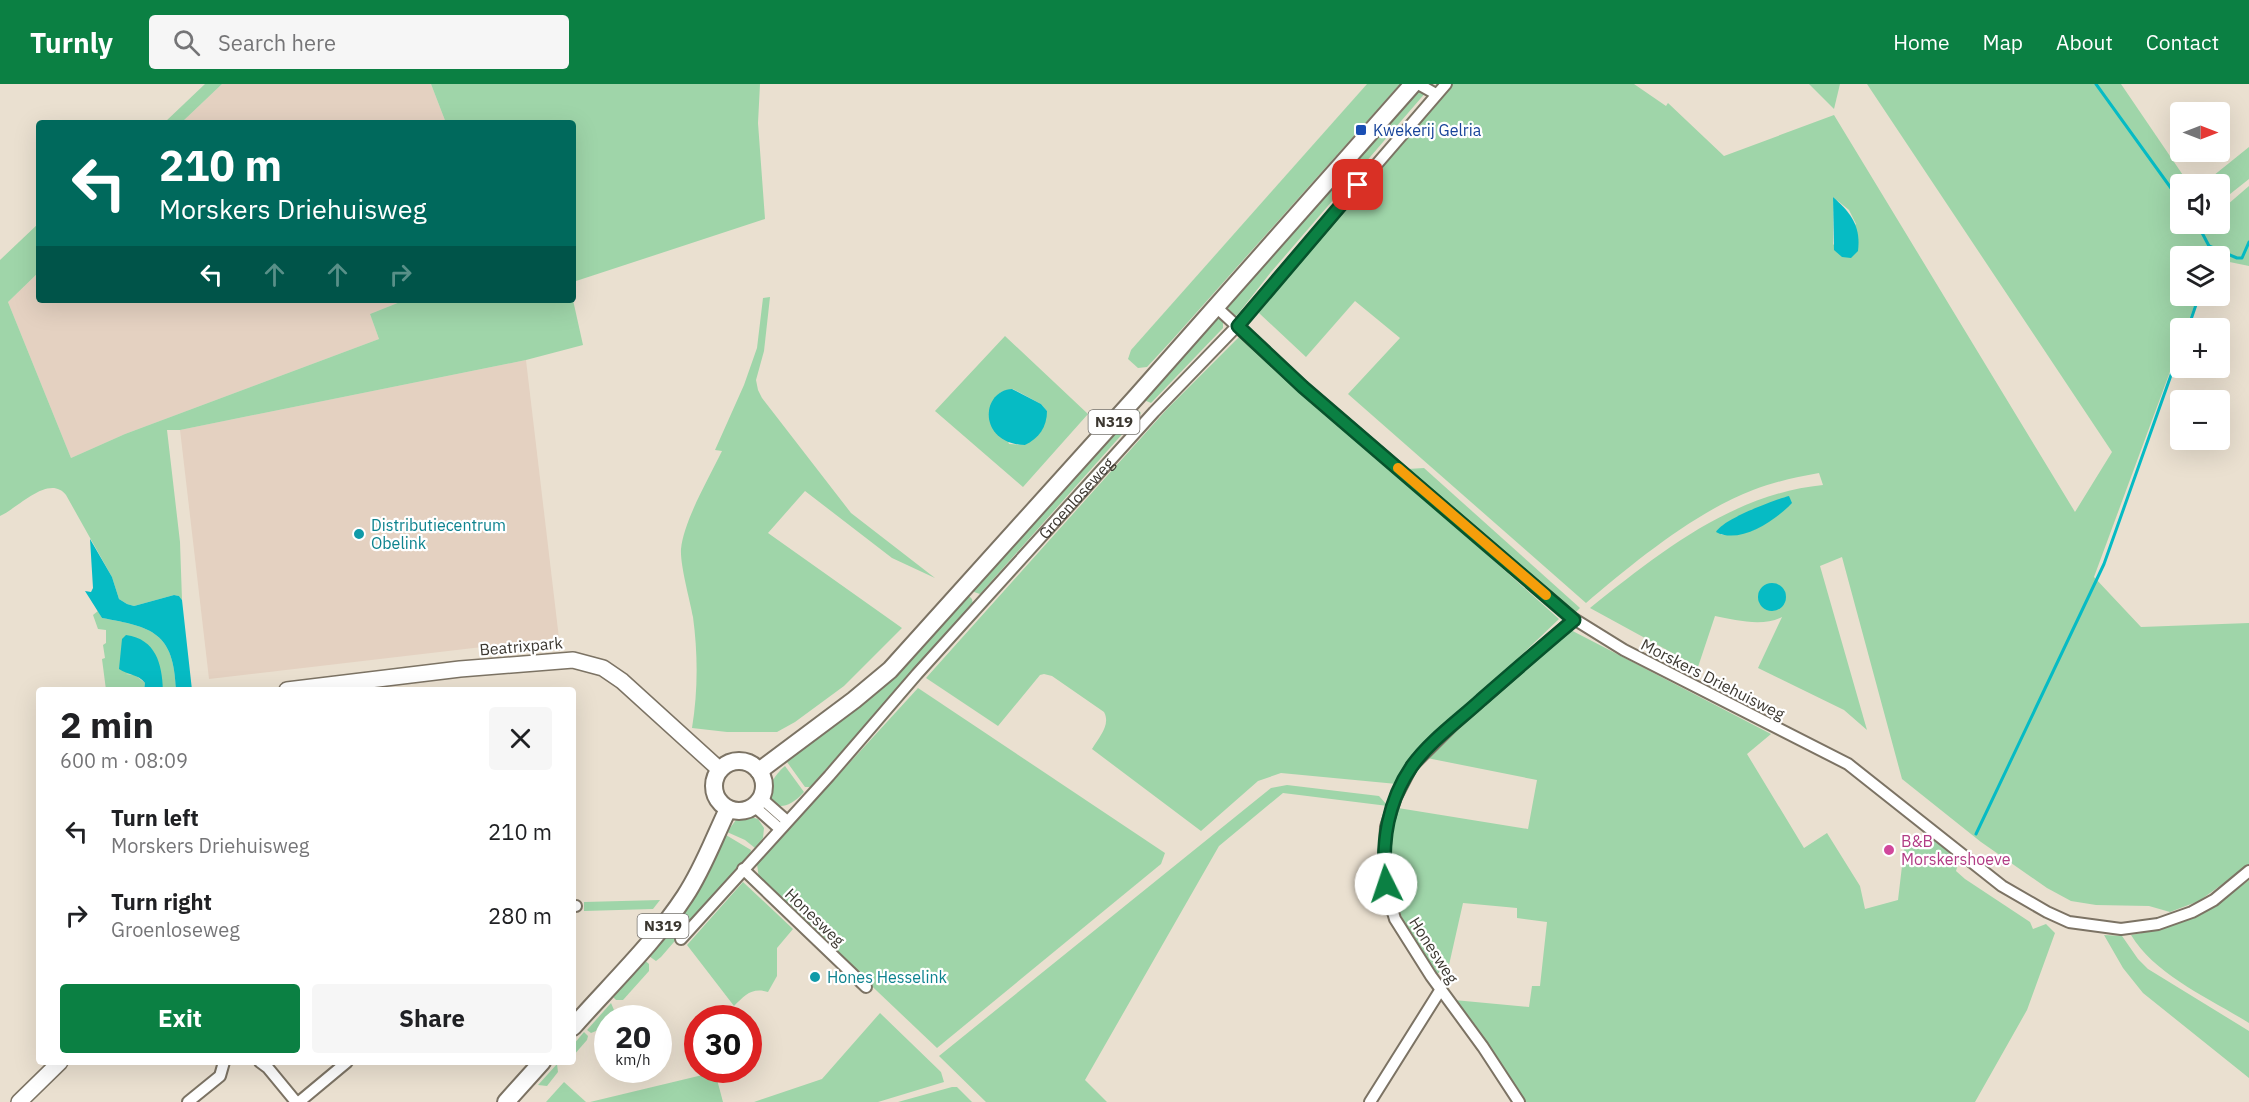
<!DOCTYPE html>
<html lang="en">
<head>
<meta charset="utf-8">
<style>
	:root { --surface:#fff; --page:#f6f6f6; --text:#202124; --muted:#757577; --accent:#0b8043 }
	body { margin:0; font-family:"IBM Plex Sans",sans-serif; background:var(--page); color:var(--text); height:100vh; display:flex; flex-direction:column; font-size:22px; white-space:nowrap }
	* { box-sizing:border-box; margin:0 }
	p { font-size:20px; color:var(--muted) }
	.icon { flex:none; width:33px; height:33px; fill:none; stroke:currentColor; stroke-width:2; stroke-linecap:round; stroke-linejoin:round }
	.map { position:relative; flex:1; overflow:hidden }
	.side { position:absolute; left:36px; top:603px; width:540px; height:378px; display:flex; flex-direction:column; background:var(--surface); border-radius:6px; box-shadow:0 6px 24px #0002 }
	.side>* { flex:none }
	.hud { position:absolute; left:36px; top:36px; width:540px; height:183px; border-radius:6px; box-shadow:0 6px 24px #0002; background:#00695c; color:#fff; overflow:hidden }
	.needle { width:39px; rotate:90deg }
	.controls { position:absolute; left:2170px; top:18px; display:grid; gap:12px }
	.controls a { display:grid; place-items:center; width:60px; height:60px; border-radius:6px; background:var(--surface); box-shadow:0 6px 24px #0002; font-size:30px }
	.speed { position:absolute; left:594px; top:921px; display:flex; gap:12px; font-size:30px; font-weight:700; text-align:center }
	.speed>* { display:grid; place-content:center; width:78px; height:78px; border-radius:50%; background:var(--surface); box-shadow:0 6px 24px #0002; line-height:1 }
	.speed small { font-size:15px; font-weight:400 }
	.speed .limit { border:9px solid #d22; background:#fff; color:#111 }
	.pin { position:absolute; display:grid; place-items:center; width:51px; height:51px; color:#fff; margin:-26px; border-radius:12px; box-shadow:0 3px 9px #0006 }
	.me { position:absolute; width:66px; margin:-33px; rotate:356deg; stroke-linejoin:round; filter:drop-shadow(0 0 4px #0008) }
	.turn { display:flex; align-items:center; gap:21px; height:126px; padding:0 24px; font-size:27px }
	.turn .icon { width:78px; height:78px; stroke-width:2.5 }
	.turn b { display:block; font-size:42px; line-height:51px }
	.lanes { display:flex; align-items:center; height:57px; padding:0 24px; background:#0003; justify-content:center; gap:30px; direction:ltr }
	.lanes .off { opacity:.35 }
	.round { display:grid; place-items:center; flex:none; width:63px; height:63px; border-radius:6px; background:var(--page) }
	.summary { display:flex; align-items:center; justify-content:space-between; height:102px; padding:0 24px }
	h1 { font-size:36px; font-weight:700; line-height:45px }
	.action { display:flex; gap:12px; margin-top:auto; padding:12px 24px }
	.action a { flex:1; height:69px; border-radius:6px; background:var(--accent); color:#fff; font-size:24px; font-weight:700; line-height:69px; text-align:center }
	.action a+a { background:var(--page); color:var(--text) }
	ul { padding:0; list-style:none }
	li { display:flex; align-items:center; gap:18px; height:84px; padding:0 24px }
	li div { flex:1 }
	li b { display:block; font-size:22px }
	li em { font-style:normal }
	header { display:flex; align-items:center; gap:36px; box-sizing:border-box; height:84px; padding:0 30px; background:var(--accent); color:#fff }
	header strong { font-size:28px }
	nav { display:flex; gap:33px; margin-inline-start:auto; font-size:21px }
	.search { width:420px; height:54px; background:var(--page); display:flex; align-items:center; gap:15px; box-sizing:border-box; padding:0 21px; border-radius:6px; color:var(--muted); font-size:22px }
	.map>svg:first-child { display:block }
	.industrial { fill:#e4d1c1 }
	.green { fill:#9fd5a9; fill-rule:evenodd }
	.water { fill:#06bbc4 }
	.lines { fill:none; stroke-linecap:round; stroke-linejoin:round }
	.stream { stroke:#06bbc4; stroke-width:3 }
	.street-casing { stroke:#7c7364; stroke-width:14 }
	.secondary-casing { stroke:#7c7364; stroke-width:18 }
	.primary-casing { stroke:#7c7364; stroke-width:20 }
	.street { stroke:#fff; stroke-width:10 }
	.secondary { stroke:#fff; stroke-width:15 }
	.primary { stroke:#fff; stroke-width:16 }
	.route-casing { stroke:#07532c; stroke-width:15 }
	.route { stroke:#0b8043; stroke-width:10 }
	.slow { stroke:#f59e0b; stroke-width:10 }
	.transit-dot { fill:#1a4fb4; stroke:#fff; stroke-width:2 }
	.culture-dot { fill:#0f9aa8; stroke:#fff; stroke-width:2 }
	.hotel-dot { fill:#d1479c; stroke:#fff; stroke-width:2 }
	.labels { text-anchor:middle; stroke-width:4.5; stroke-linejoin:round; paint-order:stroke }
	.shield { fill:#fff; stroke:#76736e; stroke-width:1.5 }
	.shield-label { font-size:15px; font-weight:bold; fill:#3b3730 }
	.transit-label { font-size:16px; fill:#164399; stroke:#fff; text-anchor:start }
	.street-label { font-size:16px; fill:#3b3730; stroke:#fff }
	.culture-label { font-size:16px; fill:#0d838f; stroke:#fff; text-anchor:start }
	.hotel-label { font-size:16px; fill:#b23c85; stroke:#fff; text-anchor:start }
</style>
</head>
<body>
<header>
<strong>Turnly</strong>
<div class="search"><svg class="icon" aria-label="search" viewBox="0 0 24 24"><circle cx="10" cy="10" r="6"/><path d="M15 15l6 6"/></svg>Search here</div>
<nav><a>Home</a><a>Map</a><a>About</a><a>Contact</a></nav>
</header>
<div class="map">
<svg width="2249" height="1018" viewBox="0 0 2249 1018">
	<rect width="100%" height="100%" fill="#eae0d0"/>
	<g class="industrial">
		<path d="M222 0H431L446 39H181Z"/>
		<path d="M39 188V216H405L370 230 379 255 125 350 71 374 8 218Z"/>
		<path d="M526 276 559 554 209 595 180 346Z"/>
	</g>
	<g class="green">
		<path d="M205 0H222L181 39H164Z"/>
		<path d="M431 0H760L758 39 765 135 573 198V39H446Z"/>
		<path d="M1367 0H1400L1172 256 1147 283 1138 284 1128 275 1131 266Z"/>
		<path d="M1416 0 1427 7 1271 188 1238 230 1236 232 1224 221Z"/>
		<path d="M1452 0H1634L1666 22 1668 19 1724 72 1834 31 2075 428 2112 368 1867 0H2121L2189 100H2181V140H2189L2195 147 2204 140H2220V127L2249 102V182L2220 176V172H2181V212H2198L2186 244H2181V258L2094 493 2141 543 2249 539V781L2199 817 2170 828 2149 822 2096 821 2071 817 2047 804 1981 758 1902 695 1842 473 1820 482 1867 646 1844 626 1758 584 1782 533C1763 543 1735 536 1715 532L1698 583 1590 524C1659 469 1732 410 1823 401L1819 389C1796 393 1774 398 1753 406 1695 428 1633 479 1586 519L1348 310 1400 254 1355 217 1306 273 1259 229 1291 188ZM1833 113 1849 126 1856 140 1833 161ZM1789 413C1768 440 1757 451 1721 451L1728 438Z"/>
		<path d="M1809 0H1840L1834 25Z"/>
		<path d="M2249 63V95L2220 118V100H2203Z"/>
		<path d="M39 139V188L8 218 71 374 125 350 379 255 370 230 405 216H573L583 261 526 276 180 346H167L180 458 182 516 179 512 174 511 134 522 127 520 119 515 112 493 66 411C49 389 17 425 0 432V176Z"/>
		<path d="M770 213 764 267 756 296 758 306 762 314 851 429 935 494 892 474 805 407 768 449 902 544 844 602 795 638 777 648H727L692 644C698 608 698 570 693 533 690 516 680 481 681 465 684 436 709 394 722 367L715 366 744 301 757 264 763 214Z"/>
		<path d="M1218 233 1223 238V244L1151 319 1144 316Z"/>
		<path d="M1241 251 1559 535 1418 670 1397 700 1281 689 1258 697 1201 747 1092 665C1099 653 1111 641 1104 628L1052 592 1044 590 1040 591 998 642 926 594 1167 325Z"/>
		<path d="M1005 252 1088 330 1023 403 935 327ZM1013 305 1041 320 1047 327 1025 361 1009 360 995 314 1001 308Z"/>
		<path d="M1135 323 1141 329 980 510 971 507Z"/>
		<path d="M1424 384 1580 524 1574 530 1535 498 1408 385Z"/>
		<path d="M968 511 972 515 973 521 810 703H805L787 678 873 610Z"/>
		<path d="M98 527 102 534C152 543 174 548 176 606H163L159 585 126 590 135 591 145 599 144 606H106L102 575 105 574 103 561 106 559V546L98 545 93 531Z"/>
		<path d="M1565 543 1771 650 1747 670 1804 764 1827 749 1860 802 1865 825 1898 816 1904 765 1933 755 1959 777 1956 787 1965 795 2030 838 2033 845 2046 840 2055 849 2027 926 1975 1018H1524L1519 1008 1454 916 1529 923 1532 902H1540L1547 838 1517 834V824L1463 819 1449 881 1436 891C1397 829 1376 800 1398 724L1528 745 1537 696 1427 674Z"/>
		<path d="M918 604 1165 769 1161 780 937 964 759 795 757 780Z"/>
		<path d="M785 682 804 708C775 741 753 709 785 682Z"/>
		<path d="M1287 701 1379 712 1388 722 1283 709 1219 762 1085 996 1107 1018H986L939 972 1271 704Z"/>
		<path d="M747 732 758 735 764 744 763 754 755 764 745 756 727 748 736 736Z"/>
		<path d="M726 751 751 766 750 770 661 873 656 877 646 870 693 812Z"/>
		<path d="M2249 796V939C2209 914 2155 891 2131 851 2177 843 2213 825 2249 796Z"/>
		<path d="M743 798 793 845 777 864V892L768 908C752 903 745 911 734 922L687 861Z"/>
		<path d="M660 816 653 825 584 827V818Z"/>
		<path d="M2104 851 2122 852 2138 875 2148 885 2249 947V994L2143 909 2123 884Z"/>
		<path d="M643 875 649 880V887L623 916H616L611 911Z"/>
		<path d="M611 919 614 926 596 947 591 949 587 946Z"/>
		<path d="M880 929 941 988 944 998 878 1018H754L822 995Z"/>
		<path d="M584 948 588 952 587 956 573 972V961Z"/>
		<path d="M557 980 558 988 547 1002 538 1001Z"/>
		<path d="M715 988 723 1018H590Z"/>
		<path d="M564 998 586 1018H546Z"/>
		<path d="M957 1003 972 1018H898L952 1003Z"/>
	</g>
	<g class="water">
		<path d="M1833 113C1851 129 1861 142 1858 167L1851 174 1842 173 1834 166Z"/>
		<path d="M1012 305 1041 320 1047 327C1047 343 1039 354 1025 361 978 360 980 307 1012 305Z"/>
		<path d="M1789 412 1792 419C1776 436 1740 461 1716 448 1723 435 1774 416 1789 412Z"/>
		<path d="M90 455 112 493 119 515 127 520 134 522 174 511 179 512 182 516 192 606H176C174 548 152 543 102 534L85 507 91 508 93 504Z"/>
		<circle cx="1772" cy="513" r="14"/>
		<path d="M126 551C156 555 162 580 163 606H144L145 599C138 590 128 591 119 585L122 555Z"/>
	</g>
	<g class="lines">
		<g class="stream">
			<path d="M2096 0 2181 118"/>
			<path d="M2199 143 2209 162V172"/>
			<path d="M2209 162 2237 174H2242L2249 158"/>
			<path d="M2188 244 2199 212"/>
			<path d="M1976 750 2104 480 2181 263"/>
		</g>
		<g class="street-casing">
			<g id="street">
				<path d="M1418 0 1436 10"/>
				<path d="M1215 222 1303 303 1574 535 1624 566 1848 680 2002 802 2047 828 2069 838 2121 845 2158 840 2192 828 2214 816 2249 787"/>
				<path d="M761 714 787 737"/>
				<path d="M754 722 780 745"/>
				<path d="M743 785 866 903"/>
				<path d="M573 822H576"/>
				<path id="s1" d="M681 855 829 692 917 590 1154 328 1238 241 1446 0"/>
				<path d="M260 978 268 984 296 1018"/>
				<path d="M188 1018 220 992 224 978"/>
				<path d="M299 1018 347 978"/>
				<path d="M1370 1018 1441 905"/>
				<path d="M1519 1018 1483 963 1431 892 1395 835 1389 815 1384 785 1386 743 1396 713 1412 682 1452 642 1574 535"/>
			</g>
		</g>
		<g class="secondary-casing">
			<g id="secondary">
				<path d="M287 606 460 585 573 576 603 584 622 597 720 686"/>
				<path d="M19 1018 60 978"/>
			</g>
		</g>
		<g class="primary-casing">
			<g id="primary">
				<circle cx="739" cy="702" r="25"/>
				<path d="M759 687 854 616 890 586 1137 312 1413 0"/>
				<path d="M573 943C610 901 655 858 685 812 703 785 714 754 728 725"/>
				<path d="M506 1018 542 978"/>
			</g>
		</g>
		<use href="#street" class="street"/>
		<use href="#secondary" class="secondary"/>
		<use href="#primary" class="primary"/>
	</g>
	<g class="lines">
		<g class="route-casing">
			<path id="route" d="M1358 101 1238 242 1303 303 1574 536C1543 562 1512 589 1481 616 1458 637 1430 657 1412 682 1388 717 1381 759 1386 800"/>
		</g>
		<use href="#route" class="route"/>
		<path class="slow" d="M1398 384 1546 511"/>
	</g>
	<rect class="transit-dot" x="1355" y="40" width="12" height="12" rx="3"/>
	<g class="culture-dot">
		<circle cx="359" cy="450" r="6"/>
		<circle cx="815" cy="893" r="6"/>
	</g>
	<circle class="hotel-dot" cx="1889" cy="766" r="6"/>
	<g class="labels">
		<g class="shield">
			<rect x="1088.5" y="326" width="51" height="24" rx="4.5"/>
			<rect x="637.5" y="830" width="51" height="24" rx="4.5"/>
		</g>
		<g class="shield-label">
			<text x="1114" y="343">N319</text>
			<text x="663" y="847">N319</text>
		</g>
		<g class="transit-label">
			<text x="1373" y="52">Kwekerij Gelria</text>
		</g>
		<g class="street-label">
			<text dy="6" stroke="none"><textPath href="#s1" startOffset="592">Groenloseweg</textPath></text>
			<text transform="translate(521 562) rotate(-5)" y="6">Beatrixpark</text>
			<text transform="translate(1713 595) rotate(27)" y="6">Morskers Driehuisweg</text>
			<text transform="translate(815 833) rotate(44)" y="6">Honesweg</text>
			<text transform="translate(1434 866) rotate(57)" y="6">Honesweg</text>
		</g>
		<g class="culture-label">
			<text x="371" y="447">Distributiecentrum<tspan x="371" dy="18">Obelink</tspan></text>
			<text x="827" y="899">Hones Hesselink</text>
		</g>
		<g class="hotel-label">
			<text x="1901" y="763">B&amp;B<tspan x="1901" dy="18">Morskershoeve</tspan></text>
		</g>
	</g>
</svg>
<div class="controls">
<a><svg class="needle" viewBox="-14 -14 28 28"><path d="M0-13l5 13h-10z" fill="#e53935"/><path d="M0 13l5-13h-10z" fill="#757577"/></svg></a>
<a><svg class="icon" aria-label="sound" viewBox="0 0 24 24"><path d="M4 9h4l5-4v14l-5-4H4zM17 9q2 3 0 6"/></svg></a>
<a><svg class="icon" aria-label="layers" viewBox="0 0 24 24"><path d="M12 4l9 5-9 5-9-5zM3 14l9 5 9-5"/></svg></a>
<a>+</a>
<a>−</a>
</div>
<div class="speed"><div>20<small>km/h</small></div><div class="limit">30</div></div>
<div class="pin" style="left:1358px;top:101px;background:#d93025"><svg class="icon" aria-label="arrive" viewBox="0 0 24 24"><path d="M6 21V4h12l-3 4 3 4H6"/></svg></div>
<svg class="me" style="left:1386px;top:800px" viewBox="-20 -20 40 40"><circle r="19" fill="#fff"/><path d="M0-13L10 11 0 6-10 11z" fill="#0b8043"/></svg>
<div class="hud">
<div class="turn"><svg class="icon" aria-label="left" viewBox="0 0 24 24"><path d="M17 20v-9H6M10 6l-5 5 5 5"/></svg><div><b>210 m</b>Morskers Driehuisweg</div></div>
<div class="lanes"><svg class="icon" aria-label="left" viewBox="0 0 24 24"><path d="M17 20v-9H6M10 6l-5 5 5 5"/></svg><svg class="icon off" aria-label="ahead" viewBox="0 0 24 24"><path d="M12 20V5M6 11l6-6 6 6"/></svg><svg class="icon off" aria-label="ahead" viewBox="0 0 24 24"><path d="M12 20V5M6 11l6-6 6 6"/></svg><svg class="icon off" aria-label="right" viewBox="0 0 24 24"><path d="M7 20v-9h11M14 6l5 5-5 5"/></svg></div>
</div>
<section class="side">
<div class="summary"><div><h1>2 min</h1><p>600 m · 08:09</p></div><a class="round"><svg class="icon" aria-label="close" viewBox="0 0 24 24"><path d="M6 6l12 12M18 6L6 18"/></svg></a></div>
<ul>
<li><svg class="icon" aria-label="left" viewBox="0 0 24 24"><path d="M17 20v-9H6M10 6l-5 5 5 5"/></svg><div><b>Turn left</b><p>Morskers Driehuisweg</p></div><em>210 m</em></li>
<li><svg class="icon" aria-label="right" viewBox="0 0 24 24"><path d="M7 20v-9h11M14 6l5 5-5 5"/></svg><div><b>Turn right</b><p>Groenloseweg</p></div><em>280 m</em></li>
</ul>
<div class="action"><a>Exit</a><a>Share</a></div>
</section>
</div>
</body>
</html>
